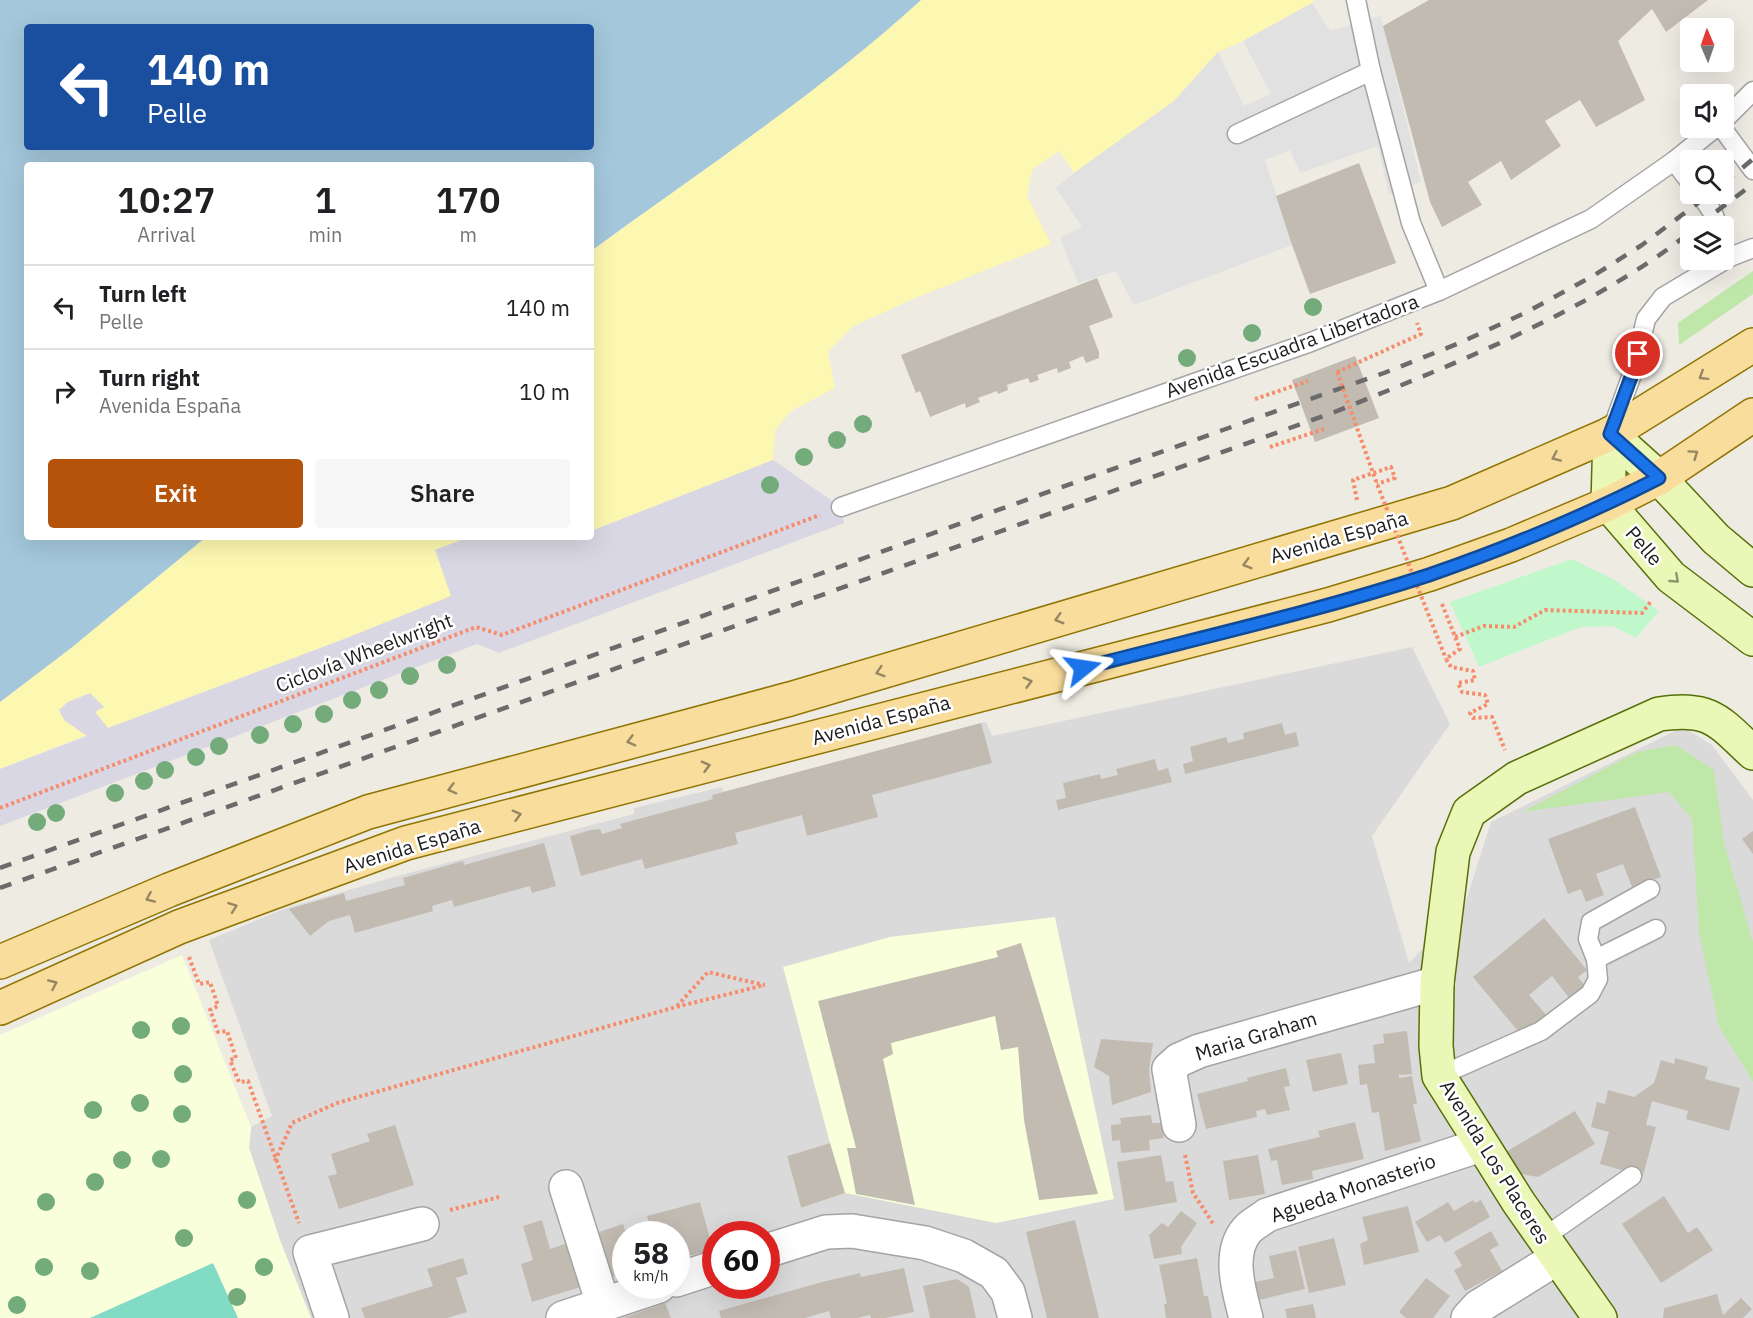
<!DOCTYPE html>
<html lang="en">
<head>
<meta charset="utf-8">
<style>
	:root { --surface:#fff; --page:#f6f6f6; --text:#202124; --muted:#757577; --line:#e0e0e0; --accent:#b45309 }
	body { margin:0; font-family:"IBM Plex Sans",sans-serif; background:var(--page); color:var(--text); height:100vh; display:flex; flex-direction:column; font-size:22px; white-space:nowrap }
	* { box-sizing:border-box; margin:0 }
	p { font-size:20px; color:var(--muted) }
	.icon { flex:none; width:33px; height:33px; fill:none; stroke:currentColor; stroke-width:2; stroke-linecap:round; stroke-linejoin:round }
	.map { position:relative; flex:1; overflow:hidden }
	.details { position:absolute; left:24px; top:162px; width:570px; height:378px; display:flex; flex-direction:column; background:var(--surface); border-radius:6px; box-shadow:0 6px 24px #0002 }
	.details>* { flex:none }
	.guide { position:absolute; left:24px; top:24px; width:570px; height:126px; border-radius:6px; box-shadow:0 6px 24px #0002; background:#1a4fa0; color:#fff; overflow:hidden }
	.needle { width:39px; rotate:358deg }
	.buttons { position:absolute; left:1680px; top:18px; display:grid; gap:12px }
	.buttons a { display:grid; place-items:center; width:54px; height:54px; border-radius:6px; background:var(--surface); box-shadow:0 6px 24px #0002; font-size:30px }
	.speed { position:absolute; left:612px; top:1221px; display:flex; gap:12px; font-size:30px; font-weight:700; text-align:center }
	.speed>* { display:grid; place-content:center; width:78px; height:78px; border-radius:50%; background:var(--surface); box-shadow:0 6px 24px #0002; line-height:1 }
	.speed small { font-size:15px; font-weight:400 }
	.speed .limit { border:9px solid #d22; background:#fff; color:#111 }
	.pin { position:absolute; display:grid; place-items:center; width:51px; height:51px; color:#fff; margin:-26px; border:3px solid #fff; border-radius:50%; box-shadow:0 2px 6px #0007 }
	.me { position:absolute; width:66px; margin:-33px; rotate:75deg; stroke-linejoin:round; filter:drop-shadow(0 0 4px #0008) }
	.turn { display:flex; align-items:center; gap:21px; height:126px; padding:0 24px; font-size:27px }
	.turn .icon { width:78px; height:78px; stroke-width:2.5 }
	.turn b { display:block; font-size:42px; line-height:51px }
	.eta { display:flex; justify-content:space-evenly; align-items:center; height:102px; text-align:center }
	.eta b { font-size:36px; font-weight:600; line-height:42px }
	.action { display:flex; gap:12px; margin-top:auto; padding:12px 24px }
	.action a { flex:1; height:69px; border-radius:6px; background:var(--accent); color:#fff; font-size:24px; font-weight:600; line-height:69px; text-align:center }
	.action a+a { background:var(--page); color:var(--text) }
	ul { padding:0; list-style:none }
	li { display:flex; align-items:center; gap:18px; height:84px; padding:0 24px; border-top:2px solid var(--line) }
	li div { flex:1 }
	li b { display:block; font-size:22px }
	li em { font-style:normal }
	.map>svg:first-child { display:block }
	.residential { fill:#dbdada; fill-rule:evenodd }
	.education { fill:#f9fedb }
	.grass { fill:#bfe7a9 }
	.sand { fill:#fdf8b1 }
	.park { fill:#c0f8cc }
	.pitch { fill:#82dbc5 }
	.parking { fill:#e1e1e1 }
	.plaza { fill:#d9d7e3 }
	.water { fill:#a4c7db; fill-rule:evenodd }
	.building { fill:#c2bbb2 }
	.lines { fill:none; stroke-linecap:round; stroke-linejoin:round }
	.lane-casing { stroke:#a4a4a4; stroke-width:21 }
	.street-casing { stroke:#a4a4a4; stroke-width:36 }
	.secondary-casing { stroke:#567008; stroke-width:36 }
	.primary-casing { stroke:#917504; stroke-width:36 }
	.path { stroke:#f68c6b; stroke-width:4; stroke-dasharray:3 3; stroke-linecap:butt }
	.lane { stroke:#fff; stroke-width:18 }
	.street { stroke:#fff; stroke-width:33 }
	.secondary { stroke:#ebf7b7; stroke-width:33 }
	.primary { stroke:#f9dd9c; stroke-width:33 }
	.rail { stroke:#6b6b6b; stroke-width:4.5; stroke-dasharray:12 12; stroke-linecap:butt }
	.path-bridge { stroke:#f68c6b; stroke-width:4; stroke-dasharray:3 3; stroke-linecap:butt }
	.tree { fill:#73ab7a }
	.oneway { stroke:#968763 }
	.oneway2 { stroke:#8e9572 }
	.route-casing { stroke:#114b97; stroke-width:15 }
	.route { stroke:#1a73e8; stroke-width:10 }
	.labels { text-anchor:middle; stroke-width:5; stroke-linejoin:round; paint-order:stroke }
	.street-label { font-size:20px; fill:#1d1d1d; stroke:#fff }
</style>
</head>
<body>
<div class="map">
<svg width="1753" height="1318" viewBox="0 0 1753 1318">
	<rect width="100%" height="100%" fill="#eeebe3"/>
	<path class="residential" d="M1412 647 1450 724 1372 836 1409 963 1465 904 1491 822 1683 727 1712 745 1753 800V1318H311L281 1243 249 1148 251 1127 272 1116 209 940 286 908 401 875 634 814V808L722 787 724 792 981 723 986 722 992 736ZM626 1234H676V1286H626ZM716 1234H766V1286H716Z"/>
	<g class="education">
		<path d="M1055 917 1114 1199 996 1223 845 1193 801 1208 787 1156 830 1143 783 967 890 937Z"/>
		<path d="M182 955 251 1127 249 1148 281 1243 311 1318H0V1035Z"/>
	</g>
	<g class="grass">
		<path d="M1753 271V294L1679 345 1678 323Z"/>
		<path d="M1676 745 1714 770 1724 843 1753 942V1082L1719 1026 1699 933 1692 819 1669 792 1522 812 1637 752Z"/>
	</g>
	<g class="sand">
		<path d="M921 0H1314L1312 3 1243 41 1218 52 1174 101 1074 173 1059 151 1032 170 1027 196 1051 244 913 299 852 327 828 352 835 388 791 411 775 430 773 460 591 531V251L739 145 887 30Z"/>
		<path d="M206 537H469L436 550 452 596 344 639 108 728 95 712 103 707 64 720 87 735 0 769V702L71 648Z"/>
	</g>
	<path class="park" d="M1572 559 1613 579 1659 611 1636 638 1613 626 1581 627 1479 667 1450 602Z"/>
	<path class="pitch" d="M213 1263 238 1318H90Z"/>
	<path class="parking" d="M1312 3 1330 31 1381 16 1421 182 1389 195 1378 146 1300 173 1290 150 1265 160 1292 245 1134 305 1116 271 1078 283 1060 238 1082 227 1056 188 1074 173 1174 101 1218 52 1244 106 1271 94 1243 41Z"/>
	<path class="plaza" d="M773 460 841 507 844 523 499 653 477 644 0 826V769L87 736 64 720 59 710 68 702 90 693 104 707 95 712 108 728 344 639 451 596 435 550 469 537H591V531Z"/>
	<path class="water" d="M0 0H921C819 93 702 170 591 251V165H27V537H206L71 648 0 702ZM27 27H591V147H27Z"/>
	<g class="building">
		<path d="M1429 0H1708L1666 32 1652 9 1618 41 1645 100 1596 127 1580 100 1545 121 1561 146 1511 180 1501 161 1468 182 1482 205 1442 227 1430 202 1383 26Z"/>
		<path d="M1359 163 1396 263 1310 294 1292 245 1276 196Z"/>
		<path d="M1097 278 1113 317 1089 326 1099 352V358L1086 363 1083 356 1069 362 1071 368 1058 373 1057 368 1037 375 1039 380 1030 383 1028 378 1007 385 1008 390 998 394 997 391 978 398 980 402 966 408 965 403 930 417 920 391 916 393 901 355Z"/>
		<path d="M1355 356 1379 418 1315 442 1292 380Z"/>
		<path d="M981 723 992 763 872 795 878 817 807 836 802 815 735 833 738 844 645 869 642 859 581 876 570 836 591 830 600 829 602 834 622 828 620 824 713 799 712 795Z"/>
		<path d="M1282 723 1285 735 1296 732 1299 746 1185 774 1183 764 1193 761 1190 747 1226 737 1228 743 1244 739 1243 733Z"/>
		<path d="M1155 759 1158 771 1168 768 1172 782 1058 810 1056 800 1066 798 1063 783 1100 774 1101 779 1118 775 1116 769Z"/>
		<path d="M1635 807 1661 877 1632 887 1623 864 1596 874 1604 895 1586 902 1581 889 1568 894 1548 839Z"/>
		<path d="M1753 831V854L1742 839Z"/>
		<path d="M544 843 556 886 532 893 530 886 454 907 452 900 432 906 433 911 355 933 350 915 329 921 310 936 289 909 344 893 346 901 405 885 403 878 463 861 464 865Z"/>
		<path d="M1544 918 1587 970 1578 977 1585 986 1570 999 1552 976 1529 995 1547 1016 1522 1036 1473 977Z"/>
		<path d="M1021 943 1098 1194 1039 1200 1024 1120 1018 1047 1001 1050 995 1016 891 1043 893 1054 883 1059 915 1205 856 1194 847 1148H856L818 1001 998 957 996 951Z"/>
		<path d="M1407 1031 1412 1074 1399 1075V1078L1412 1076 1417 1104H1413L1421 1141 1385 1151 1379 1112 1372 1113 1367 1084 1360 1085 1358 1065 1375 1063 1373 1045 1384 1043 1383 1034Z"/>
		<path d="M1101 1039 1153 1043 1149 1069 1151 1092 1112 1105 1109 1076 1094 1067Z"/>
		<path d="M1341 1053 1348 1084 1313 1092 1306 1060Z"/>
		<path d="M1675 1058 1708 1067 1705 1079 1740 1088 1729 1131 1686 1119 1688 1111 1652 1101 1646 1125 1656 1127 1643 1176 1600 1164 1609 1132 1591 1127 1597 1102 1605 1104 1608 1090 1634 1097 1654 1083 1661 1060 1674 1064Z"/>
		<path d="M1286 1068 1290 1086 1284 1087 1290 1110 1267 1115 1265 1109 1256 1111 1257 1117 1206 1129 1197 1094 1248 1081 1247 1078Z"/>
		<path d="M1575 1111 1595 1144 1538 1177 1516 1173 1504 1153Z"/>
		<path d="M1151 1115 1152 1123H1162L1164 1138 1149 1140 1150 1150 1121 1153 1120 1140 1112 1141 1111 1125 1121 1124 1120 1118Z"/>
		<path d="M1355 1122 1364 1159 1312 1171 1313 1179 1282 1185 1277 1160 1271 1161 1268 1149 1320 1137 1318 1131Z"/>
		<path d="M395 1125 414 1185 339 1209 328 1176 337 1174 331 1154 370 1141 367 1134Z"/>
		<path d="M830 1143 845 1193 801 1208 787 1156Z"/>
		<path d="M1161 1155 1166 1182 1173 1181 1177 1202 1125 1211 1117 1162Z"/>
		<path d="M1258 1155 1265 1194 1229 1200 1223 1161Z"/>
		<path d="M1664 1196 1688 1233 1697 1227 1713 1250 1661 1283 1622 1224Z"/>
		<path d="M1473 1200 1475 1203 1481 1200 1490 1217 1445 1243 1440 1235 1427 1242 1415 1222 1448 1202 1454 1211Z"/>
		<path d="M700 1202 713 1250 676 1259V1234H652L647 1216Z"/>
		<path d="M1408 1206 1419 1252 1364 1265 1360 1244 1368 1240 1362 1217Z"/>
		<path d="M1181 1211 1197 1223 1181 1247 1182 1254 1154 1259 1149 1235 1162 1223 1168 1227Z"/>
		<path d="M542 1220 550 1249 574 1241 587 1285 532 1302 521 1264 533 1260 523 1226Z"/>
		<path d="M1075 1220 1099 1318H1047L1026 1232Z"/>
		<path d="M623 1224 626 1234V1272L609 1277 596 1233Z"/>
		<path d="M1491 1231 1499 1245 1490 1250 1502 1271 1465 1291 1454 1270 1462 1266 1454 1252Z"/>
		<path d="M1334 1238 1346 1285 1309 1293 1298 1247Z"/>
		<path d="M1296 1250 1305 1289 1259 1300 1255 1282 1274 1278 1269 1256Z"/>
		<path d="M463 1258 468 1274 456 1278 467 1312 447 1318H365L361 1308 433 1286 427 1269Z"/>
		<path d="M1197 1258 1204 1296H1208L1212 1318H1166L1164 1304H1167L1159 1265Z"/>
		<path d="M904 1268 914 1312 885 1318H871L870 1315 857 1318H831L829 1311 805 1318H721L719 1311 822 1282 860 1273 861 1277Z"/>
		<path d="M1426 1278 1450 1296 1433 1318H1406L1399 1312Z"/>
		<path d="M957 1279 969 1287 976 1318H930L923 1286Z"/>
		<path d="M1717 1294 1723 1315 1741 1298 1752 1309 1743 1318H1663L1664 1308Z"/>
		<path d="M665 1303 671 1318H623Z"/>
		<path d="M1313 1304 1316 1318H1287L1285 1309Z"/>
	</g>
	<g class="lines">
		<g class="lane-casing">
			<g id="lane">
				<path d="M1356 0 1371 71"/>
				<path d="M1724 120 1753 91"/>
				<path d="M1722 128 1753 170"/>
				<path d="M1237 134 1371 71 1411 223 1439 291"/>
				<path d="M1674 161 1690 182"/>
				<path d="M1700 194 1713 213 1718 226"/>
				<path d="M1611 432 1634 369 1646 319 1663 297 1730 257 1753 248"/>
				<path d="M841 507 1311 342 1439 291 1591 219 1674 161 1715 128"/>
				<path d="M1596 959 1656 929"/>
				<path d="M1439 1076 1541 1031 1590 994 1598 979 1596 959 1588 939 1591 922 1650 889"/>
				<path d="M1543 1238 1632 1176"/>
			</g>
		</g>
		<g class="street-casing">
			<g id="street">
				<path d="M1179 1125 1169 1069 1179 1060 1199 1051 1437 983"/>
				<path d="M566 1187 603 1304"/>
				<path d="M766 1251 826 1232 852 1231 925 1243 964 1256 994 1273 1008 1292 1015 1318"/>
				<path d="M676 1280 716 1267"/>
				<path d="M332 1318 310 1252 422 1224"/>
				<path d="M563 1318 659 1286"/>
				<path d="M1246 1318C1239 1291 1227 1253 1247 1230 1252 1224 1261 1220 1267 1215L1481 1145"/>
				<path d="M1468 1318 1478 1307 1557 1258"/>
			</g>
		</g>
		<g class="secondary-casing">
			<g id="secondary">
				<path d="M1610 434 1608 504 1671 577 1753 639"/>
				<path d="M1610 434 1659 478 1716 539 1753 570"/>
				<path d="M1600 1318 1519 1203 1439 1076 1436 1046 1437 983 1453 852 1469 812 1517 778 1659 714C1710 707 1717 719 1753 753"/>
			</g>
		</g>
		<g class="primary-casing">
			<g id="primary">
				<path d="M0 962 169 890 368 812 790 699 1452 503 1610 434 1753 345"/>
				<path d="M0 1008 179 927 406 843 1328 605 1430 574 1511 545 1608 504 1659 478 1753 415"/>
			</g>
		</g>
		<g class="path">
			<path d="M1337 372 1421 334 1417 323"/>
			<path d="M1255 399 1308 381"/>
			<path d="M1270 447 1324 429"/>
			<path d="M1357 500 1353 480 1391 467 1395 478 1377 484"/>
			<path d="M1442 604 1460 649 1446 659 1451 667 1473 671 1475 680 1458 683 1462 692 1485 695 1488 704 1470 713 1473 718 1492 717 1505 750"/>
			<path d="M1455 637 1484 626 1514 627 1545 610 1642 613 1652 600"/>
			<path d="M0 808 476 627 502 635 820 515"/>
			<path d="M189 957 199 984 210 982 218 1006 210 1010 218 1032 227 1031 236 1058 230 1060 239 1082 248 1081 299 1223"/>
			<path d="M677 1006 708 972 764 985"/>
			<path d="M1185 1155 1193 1193 1214 1225"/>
			<path d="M275 1161 292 1123 337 1103 676 1007 765 985"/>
			<path d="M450 1210 499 1197"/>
		</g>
		<use href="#lane" class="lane"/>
		<use href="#street" class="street"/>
		<use href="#secondary" class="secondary"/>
		<use href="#primary" class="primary"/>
		<g class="rail">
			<path d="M1724 183 1753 159"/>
			<path d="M1697 226 1753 184"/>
			<path d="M0 868 1076 482 1384 373 1457 344 1527 312 1593 276 1642 245 1710 194"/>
			<path d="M0 888 1332 413C1422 377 1511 342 1595 295 1628 276 1661 256 1690 232"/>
		</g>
		<path class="path-bridge" d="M1337 372 1377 484 1446 659"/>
	</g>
	<g class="tree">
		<circle cx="1313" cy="307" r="9"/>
		<circle cx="1252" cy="333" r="9"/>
		<circle cx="1187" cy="358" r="9"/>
		<circle cx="863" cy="424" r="9"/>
		<circle cx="837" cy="440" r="9"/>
		<circle cx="804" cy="457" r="9"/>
		<circle cx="770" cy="485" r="9"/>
		<circle cx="447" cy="665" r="9"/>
		<circle cx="410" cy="676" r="9"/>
		<circle cx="379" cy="690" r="9"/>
		<circle cx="352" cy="700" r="9"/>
		<circle cx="324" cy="714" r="9"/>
		<circle cx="293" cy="724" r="9"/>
		<circle cx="260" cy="735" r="9"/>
		<circle cx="219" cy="746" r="9"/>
		<circle cx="196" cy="757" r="9"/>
		<circle cx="165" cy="770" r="9"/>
		<circle cx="144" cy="781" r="9"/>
		<circle cx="115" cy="793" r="9"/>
		<circle cx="56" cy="813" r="9"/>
		<circle cx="37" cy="822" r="9"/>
		<circle cx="181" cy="1026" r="9"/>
		<circle cx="141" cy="1030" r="9"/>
		<circle cx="183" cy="1074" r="9"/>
		<circle cx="140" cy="1103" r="9"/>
		<circle cx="93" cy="1110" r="9"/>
		<circle cx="182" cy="1114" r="9"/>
		<circle cx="161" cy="1159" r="9"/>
		<circle cx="122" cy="1160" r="9"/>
		<circle cx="95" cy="1182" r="9"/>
		<circle cx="247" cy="1200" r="9"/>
		<circle cx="46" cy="1202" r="9"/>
		<circle cx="184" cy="1238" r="9"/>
		<circle cx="44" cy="1267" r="9"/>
		<circle cx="264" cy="1267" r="9"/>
		<circle cx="90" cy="1271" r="9"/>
		<circle cx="237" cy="1297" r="9"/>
		<circle cx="17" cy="1305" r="9"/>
	</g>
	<defs><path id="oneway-chevron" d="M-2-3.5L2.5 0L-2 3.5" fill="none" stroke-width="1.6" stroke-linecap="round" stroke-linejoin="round" transform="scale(1.5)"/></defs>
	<g class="oneway">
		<use href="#oneway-chevron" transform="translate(1703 376) rotate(148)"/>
		<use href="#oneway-chevron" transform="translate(1694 454) rotate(-35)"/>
		<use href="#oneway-chevron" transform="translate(1556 457) rotate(156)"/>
		<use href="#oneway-chevron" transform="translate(1247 564) rotate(164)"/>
		<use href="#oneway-chevron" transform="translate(1059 619) rotate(164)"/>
		<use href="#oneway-chevron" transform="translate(880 672) rotate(163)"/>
		<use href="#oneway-chevron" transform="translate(1028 682) rotate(-15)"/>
		<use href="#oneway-chevron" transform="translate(631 741) rotate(165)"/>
		<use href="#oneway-chevron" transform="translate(706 766) rotate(-15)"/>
		<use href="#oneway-chevron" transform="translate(452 789) rotate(165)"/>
		<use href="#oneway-chevron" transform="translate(517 815) rotate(-15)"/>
		<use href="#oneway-chevron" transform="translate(150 898) rotate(157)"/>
		<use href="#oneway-chevron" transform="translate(233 907) rotate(-20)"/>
		<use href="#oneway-chevron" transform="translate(53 984) rotate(-24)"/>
	</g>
	<use class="oneway2" href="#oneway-chevron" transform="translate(1675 579) rotate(41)"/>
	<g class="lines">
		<g class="route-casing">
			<path id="route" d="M1083 668C1198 638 1315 612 1429 575 1507 548 1585 516 1659 478L1610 434 1634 369 1638 354"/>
		</g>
		<use href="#route" class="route"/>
	</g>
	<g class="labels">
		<g class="street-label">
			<text transform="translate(1292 346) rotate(-20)" y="7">Avenida Escuadra Libertadora</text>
			<text transform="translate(1339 537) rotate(-16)" y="7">Avenida España</text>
			<text transform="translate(1644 546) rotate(49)" y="7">Pelle</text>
			<text transform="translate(364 653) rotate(-21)" y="7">Ciclovía Wheelwright</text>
			<text transform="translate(881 720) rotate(-15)" y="7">Avenida España</text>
			<text transform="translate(412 846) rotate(-17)" y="7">Avenida España</text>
			<text transform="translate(1256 1036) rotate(-17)" y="7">Maria Graham</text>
			<text transform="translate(1495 1162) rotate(58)" y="7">Avenida Los Placeres</text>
			<text transform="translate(1353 1188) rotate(-19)" y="7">Agueda Monasterio</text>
		</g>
	</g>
</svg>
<div class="buttons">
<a><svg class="needle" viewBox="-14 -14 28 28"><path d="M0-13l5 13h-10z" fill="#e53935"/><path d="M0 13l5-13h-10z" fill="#757577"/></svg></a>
<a><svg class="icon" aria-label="sound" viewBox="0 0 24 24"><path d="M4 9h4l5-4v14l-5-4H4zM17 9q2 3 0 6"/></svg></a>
<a><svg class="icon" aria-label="search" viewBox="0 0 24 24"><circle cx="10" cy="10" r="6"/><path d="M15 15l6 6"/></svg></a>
<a><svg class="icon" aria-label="layers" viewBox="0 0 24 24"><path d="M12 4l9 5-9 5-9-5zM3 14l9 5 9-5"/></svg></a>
</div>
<div class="speed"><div>58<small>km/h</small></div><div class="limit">60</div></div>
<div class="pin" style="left:1638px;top:354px;background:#d93025"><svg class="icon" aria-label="arrive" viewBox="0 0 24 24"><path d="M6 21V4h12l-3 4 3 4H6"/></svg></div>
<svg class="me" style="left:1083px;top:668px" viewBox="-20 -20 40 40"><path d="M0-17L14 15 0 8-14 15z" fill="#1a73e8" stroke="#fff" stroke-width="4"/></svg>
<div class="guide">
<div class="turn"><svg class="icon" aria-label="left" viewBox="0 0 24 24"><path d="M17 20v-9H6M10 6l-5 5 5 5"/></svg><div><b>140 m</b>Pelle</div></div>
</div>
<section class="details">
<div class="eta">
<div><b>10:27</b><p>Arrival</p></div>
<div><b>1</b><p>min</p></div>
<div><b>170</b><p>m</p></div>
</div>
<ul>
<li><svg class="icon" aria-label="left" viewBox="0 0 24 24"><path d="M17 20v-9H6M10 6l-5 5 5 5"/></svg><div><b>Turn left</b><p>Pelle</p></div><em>140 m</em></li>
<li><svg class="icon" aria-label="right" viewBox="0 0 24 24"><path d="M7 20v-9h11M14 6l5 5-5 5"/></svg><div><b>Turn right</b><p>Avenida España</p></div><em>10 m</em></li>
</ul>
<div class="action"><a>Exit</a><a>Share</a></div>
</section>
</div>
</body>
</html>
